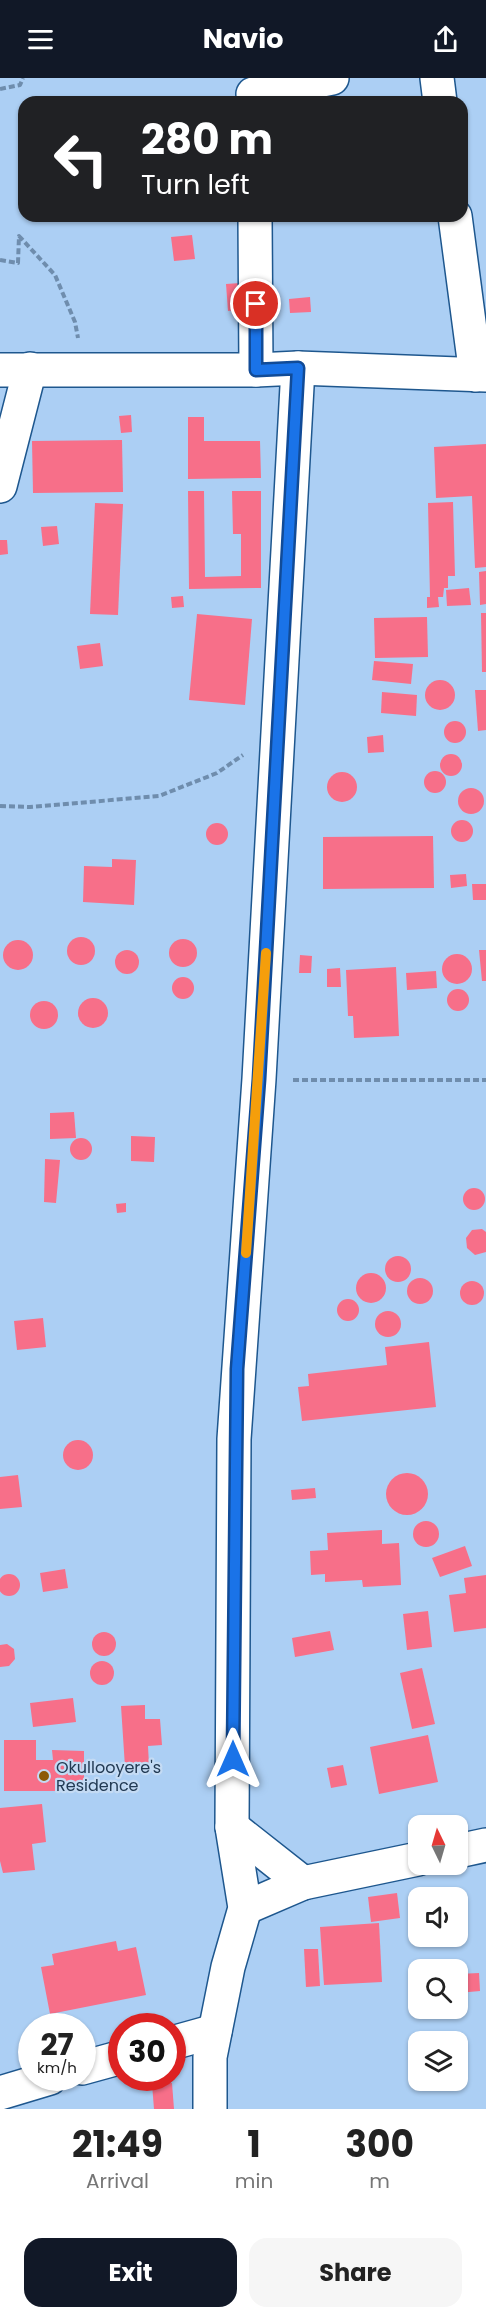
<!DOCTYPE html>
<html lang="en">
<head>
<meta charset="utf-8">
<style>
	:root { --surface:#fff; --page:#f6f6f6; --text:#222; --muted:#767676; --accent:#111827 }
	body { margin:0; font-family:Poppins,sans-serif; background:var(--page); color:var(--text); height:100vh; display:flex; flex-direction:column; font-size:22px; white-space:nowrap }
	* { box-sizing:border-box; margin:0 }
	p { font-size:20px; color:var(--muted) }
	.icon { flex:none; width:33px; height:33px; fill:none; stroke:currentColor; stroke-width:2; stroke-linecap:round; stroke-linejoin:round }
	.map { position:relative; height:2031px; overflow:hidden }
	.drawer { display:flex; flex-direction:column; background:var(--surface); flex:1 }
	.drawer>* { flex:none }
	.guide { position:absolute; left:18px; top:18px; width:450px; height:126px; border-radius:18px; box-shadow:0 2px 4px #0004; background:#202124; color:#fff; overflow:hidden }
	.needle { width:39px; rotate:355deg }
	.buttons { position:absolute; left:408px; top:1737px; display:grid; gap:12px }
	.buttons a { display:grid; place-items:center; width:60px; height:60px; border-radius:12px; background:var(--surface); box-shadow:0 2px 4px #0004; font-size:30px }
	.speed { position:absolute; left:18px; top:1935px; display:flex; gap:12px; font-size:30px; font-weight:700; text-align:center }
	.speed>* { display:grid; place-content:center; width:78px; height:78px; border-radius:50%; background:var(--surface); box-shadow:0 2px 4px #0004; line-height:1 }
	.speed small { font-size:15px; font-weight:400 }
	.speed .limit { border:9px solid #d22; background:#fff; color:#111 }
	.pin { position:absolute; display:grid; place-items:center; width:51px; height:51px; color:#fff; margin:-26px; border:3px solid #fff; border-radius:50%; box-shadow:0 2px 6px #0007 }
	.me { position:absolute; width:66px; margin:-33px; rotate:0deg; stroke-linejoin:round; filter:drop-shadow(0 0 4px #0008) }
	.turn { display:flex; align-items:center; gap:21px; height:126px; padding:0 24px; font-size:27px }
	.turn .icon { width:78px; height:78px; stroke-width:2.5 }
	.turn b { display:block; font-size:42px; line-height:51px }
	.eta { display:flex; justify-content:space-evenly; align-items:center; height:102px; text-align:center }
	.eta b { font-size:36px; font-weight:700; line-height:42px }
	.cta { display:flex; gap:12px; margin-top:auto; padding:12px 24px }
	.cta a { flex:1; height:69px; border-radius:18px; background:var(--accent); color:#fff; font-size:24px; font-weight:700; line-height:69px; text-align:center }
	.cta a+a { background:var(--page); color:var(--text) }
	header { display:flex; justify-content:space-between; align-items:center; height:78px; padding:0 24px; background:var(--accent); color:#fff; font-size:27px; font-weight:700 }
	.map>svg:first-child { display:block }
	.building { fill:#f76f89 }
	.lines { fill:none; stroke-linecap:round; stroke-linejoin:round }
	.minor-casing { stroke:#1e578e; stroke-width:36 }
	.path { stroke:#6f8dad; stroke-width:4; stroke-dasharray:6 3; stroke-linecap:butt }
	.minor { stroke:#fff; stroke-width:33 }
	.route-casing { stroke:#114b97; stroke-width:15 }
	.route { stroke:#1a73e8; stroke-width:10 }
	.slow { stroke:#f59e0b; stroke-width:10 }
	.poi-dot { fill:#8d5a08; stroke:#c4dbf4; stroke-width:2 }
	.labels { text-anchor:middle; stroke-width:4.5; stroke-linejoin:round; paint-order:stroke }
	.poi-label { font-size:16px; fill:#223a53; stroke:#c4dbf4; text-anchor:start }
</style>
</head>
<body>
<header><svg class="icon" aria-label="menu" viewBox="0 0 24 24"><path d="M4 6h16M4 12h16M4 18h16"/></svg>Navio<svg class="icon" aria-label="share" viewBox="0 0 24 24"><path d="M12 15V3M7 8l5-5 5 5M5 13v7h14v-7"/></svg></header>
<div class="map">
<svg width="486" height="2031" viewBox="0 0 486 2031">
	<rect width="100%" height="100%" fill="#accff4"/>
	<g class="building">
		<path d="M192 157 195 181 174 183 171 159Z"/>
		<path d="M240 205 242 231 228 233 226 206Z"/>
		<path d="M310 219 311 234 290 235 289 221Z"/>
		<path d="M131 337 132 354 121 355 119 338Z"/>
		<path d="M188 339H204V363H260L261 400 188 401Z"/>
		<path d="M122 362 123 414 33 415 32 363Z"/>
		<path d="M486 366V489L475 490 472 418 436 420 434 369Z"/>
		<path d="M188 413H204L205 499 241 498V456H233L232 413H261V510L189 511Z"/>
		<path d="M453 424 455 498H448V510H444L443 519H438L439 529 427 530V519H430L428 425Z"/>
		<path d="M95 425 123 426 118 537 90 536Z"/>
		<path d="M57 448 59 466 43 468 41 449Z"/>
		<path d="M0 462H7L8 476 0 477Z"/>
		<path d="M486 493V526L480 527 479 494Z"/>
		<path d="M469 510 471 527 447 528 446 512Z"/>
		<path d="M183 518 184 529 172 530 171 519Z"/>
		<path d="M481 535H486V594H482Z"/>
		<path d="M197 536 252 541 245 627 189 622Z"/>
		<path d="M427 539 428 579 375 580 374 540Z"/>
		<path d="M100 565 103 588 80 591 77 568Z"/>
		<path d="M374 583 413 586 411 606 372 602Z"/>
		<circle cx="440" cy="617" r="15"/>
		<path d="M475 612H486V652L478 653Z"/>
		<path d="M382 614 417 617 416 638 381 635Z"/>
		<circle cx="455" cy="654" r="11"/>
		<path d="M383 657 384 674 368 675 367 659Z"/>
		<circle cx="451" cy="687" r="11"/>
		<circle cx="435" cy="704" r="11"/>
		<circle cx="342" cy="709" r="15"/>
		<circle cx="471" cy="723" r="13"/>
		<circle cx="462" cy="753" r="11"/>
		<circle cx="217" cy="756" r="11"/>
		<path d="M433 758 434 810 323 811V759Z"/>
		<path d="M112 781 136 782 134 827 83 824 84 788 112 789Z"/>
		<path d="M466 796 467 808 451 810 450 797Z"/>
		<path d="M472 806H486V822H473Z"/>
		<circle cx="81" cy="873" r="14"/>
		<circle cx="183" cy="875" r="14"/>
		<circle cx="18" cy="877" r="15"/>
		<path d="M479 872H486V903H482Z"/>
		<circle cx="127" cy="884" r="12"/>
		<circle cx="457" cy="891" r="15"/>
		<path d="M300 877 312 878 311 895H299Z"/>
		<path d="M396 889 399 958 354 960 353 938H348L346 892Z"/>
		<path d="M340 890 341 909H327V891Z"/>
		<path d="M436 893 437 910 407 912 406 895Z"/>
		<circle cx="183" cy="910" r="11"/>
		<circle cx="458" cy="922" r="11"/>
		<circle cx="93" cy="935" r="15"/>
		<circle cx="44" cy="937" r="14"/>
		<path d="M74 1034 76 1060 50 1061V1035Z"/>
		<path d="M131 1058 155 1059 154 1084 131 1083Z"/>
		<circle cx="81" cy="1071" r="11"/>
		<path d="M45 1081 60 1082 56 1125 44 1124Z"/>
		<circle cx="474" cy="1121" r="11"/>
		<path d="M126 1125V1134L117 1135 116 1126Z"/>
		<path d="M482 1151 486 1154V1174L475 1177 467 1170 466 1160 472 1152Z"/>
		<circle cx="398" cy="1191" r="13"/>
		<circle cx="371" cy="1210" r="15"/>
		<circle cx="420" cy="1213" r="13"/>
		<circle cx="472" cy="1215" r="12"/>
		<circle cx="348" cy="1232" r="11"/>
		<circle cx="388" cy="1246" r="13"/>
		<path d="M43 1240 46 1269 17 1272 14 1243Z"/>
		<path d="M429 1264 436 1329 302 1343 298 1309 309 1308 308 1296 387 1287 385 1269Z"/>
		<circle cx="78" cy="1377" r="15"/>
		<circle cx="407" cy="1416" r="21"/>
		<path d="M18 1397 22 1429 0 1431V1399Z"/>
		<path d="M315 1410 316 1420 292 1422 291 1412Z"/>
		<circle cx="426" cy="1456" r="13"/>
		<path d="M382 1452V1466L399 1465 401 1507 363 1509 362 1502 325 1504V1496L311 1497 310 1473 328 1472 327 1455Z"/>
		<path d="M465 1468 472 1488 440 1499 432 1480Z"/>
		<path d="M65 1491 68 1510 43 1514 40 1495Z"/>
		<circle cx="9" cy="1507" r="11"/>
		<path d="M486 1497V1550L454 1554 449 1517 466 1515 464 1500Z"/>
		<path d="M428 1533 432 1569 407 1572 403 1536Z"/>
		<path d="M330 1553 334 1572 295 1579 292 1560Z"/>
		<circle cx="104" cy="1566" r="12"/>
		<path d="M7 1566 14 1571 15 1581 9 1588 0 1589V1567Z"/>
		<circle cx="102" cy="1595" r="12"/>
		<path d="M422 1590 435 1646 412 1651 400 1595Z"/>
		<path d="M73 1620 76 1644 33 1649 30 1625Z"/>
		<path d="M145 1627V1641H160L162 1667 148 1668 149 1687 125 1689 121 1628Z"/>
		<path d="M428 1657 438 1704 379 1716 370 1669Z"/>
		<path d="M4 1662H36V1682H53L52 1672 84 1673V1713H4Z"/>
		<path d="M343 1687 347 1707 331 1710 327 1690Z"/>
		<path d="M42 1726 46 1764 32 1766 35 1792 3 1795 0 1783V1730Z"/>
		<path d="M397 1815 400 1840 371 1844 368 1819Z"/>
		<path d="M379 1845 382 1904 324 1907 320 1849Z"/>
		<path d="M116 1863 118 1873 136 1869 146 1917 50 1936 41 1889 54 1887 52 1876Z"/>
		<path d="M304 1871H318L320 1908 306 1909Z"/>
		<path d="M479 1895 480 1913 458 1915V1896Z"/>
		<path d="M172 2005 174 2031H154L152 2006Z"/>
	</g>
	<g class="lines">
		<g class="minor-casing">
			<g id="minor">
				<path d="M437 0 440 24"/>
				<path d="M253 16 332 0"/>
				<path d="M255 138 256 292"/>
				<path d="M455 138 476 297"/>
				<path d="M0 292H256L298 290 486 297"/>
				<path d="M0 408 30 291"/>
				<path d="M232 1749 303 1805"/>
				<path d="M458 1773 486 1767"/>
				<path d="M245 1830 303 1805 418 1781"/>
				<path d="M172 1965 215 1953"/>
				<path d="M82 1990 122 1979"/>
				<path d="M0 2015 50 2000"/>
				<path d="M210 2031V1979L228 1889 245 1830 232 1749 234 1361 259 1001 298 290"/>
			</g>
		</g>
		<g class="path">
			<path d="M0 11 20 7 23 0"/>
			<path d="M0 182 18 185 19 158 55 197 75 244 78 260"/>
			<path d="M0 728 30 729 159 718 217 695 243 677"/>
			<path d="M293 1002H486"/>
		</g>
		<use href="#minor" class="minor"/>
	</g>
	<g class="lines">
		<g class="route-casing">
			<path id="route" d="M233 1681 237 1291 259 1001 298 290 256 292V226"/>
		</g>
		<use href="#route" class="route"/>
		<path class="slow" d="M246 1175 266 875"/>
	</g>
	<circle class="poi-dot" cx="44" cy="1698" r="6"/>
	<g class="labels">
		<g class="poi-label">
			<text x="56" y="1695">Okullooyere's<tspan x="56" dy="18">Residence</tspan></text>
		</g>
	</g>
</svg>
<div class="buttons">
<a><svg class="needle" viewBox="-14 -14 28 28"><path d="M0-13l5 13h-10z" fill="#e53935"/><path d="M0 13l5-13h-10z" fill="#767676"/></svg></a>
<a><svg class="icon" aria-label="sound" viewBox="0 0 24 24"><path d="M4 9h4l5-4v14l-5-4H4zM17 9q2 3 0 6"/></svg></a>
<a><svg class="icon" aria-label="search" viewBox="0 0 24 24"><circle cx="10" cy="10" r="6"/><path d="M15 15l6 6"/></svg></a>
<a><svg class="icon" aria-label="layers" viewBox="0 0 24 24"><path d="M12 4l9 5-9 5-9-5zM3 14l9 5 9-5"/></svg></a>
</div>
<div class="speed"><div>27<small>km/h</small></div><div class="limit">30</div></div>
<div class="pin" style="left:256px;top:226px;background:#d93025"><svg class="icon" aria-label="arrive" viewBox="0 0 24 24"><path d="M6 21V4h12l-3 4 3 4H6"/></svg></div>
<svg class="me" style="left:233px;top:1681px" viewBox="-20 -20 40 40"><path d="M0-17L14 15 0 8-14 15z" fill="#1a73e8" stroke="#fff" stroke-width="4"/></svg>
<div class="guide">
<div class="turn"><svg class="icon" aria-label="left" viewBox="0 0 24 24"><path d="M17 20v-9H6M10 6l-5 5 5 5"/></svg><div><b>280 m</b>Turn left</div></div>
</div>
</div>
<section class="drawer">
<div class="eta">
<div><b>21:49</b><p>Arrival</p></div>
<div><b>1</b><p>min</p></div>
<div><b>300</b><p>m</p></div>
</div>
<div class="cta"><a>Exit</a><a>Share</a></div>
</section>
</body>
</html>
